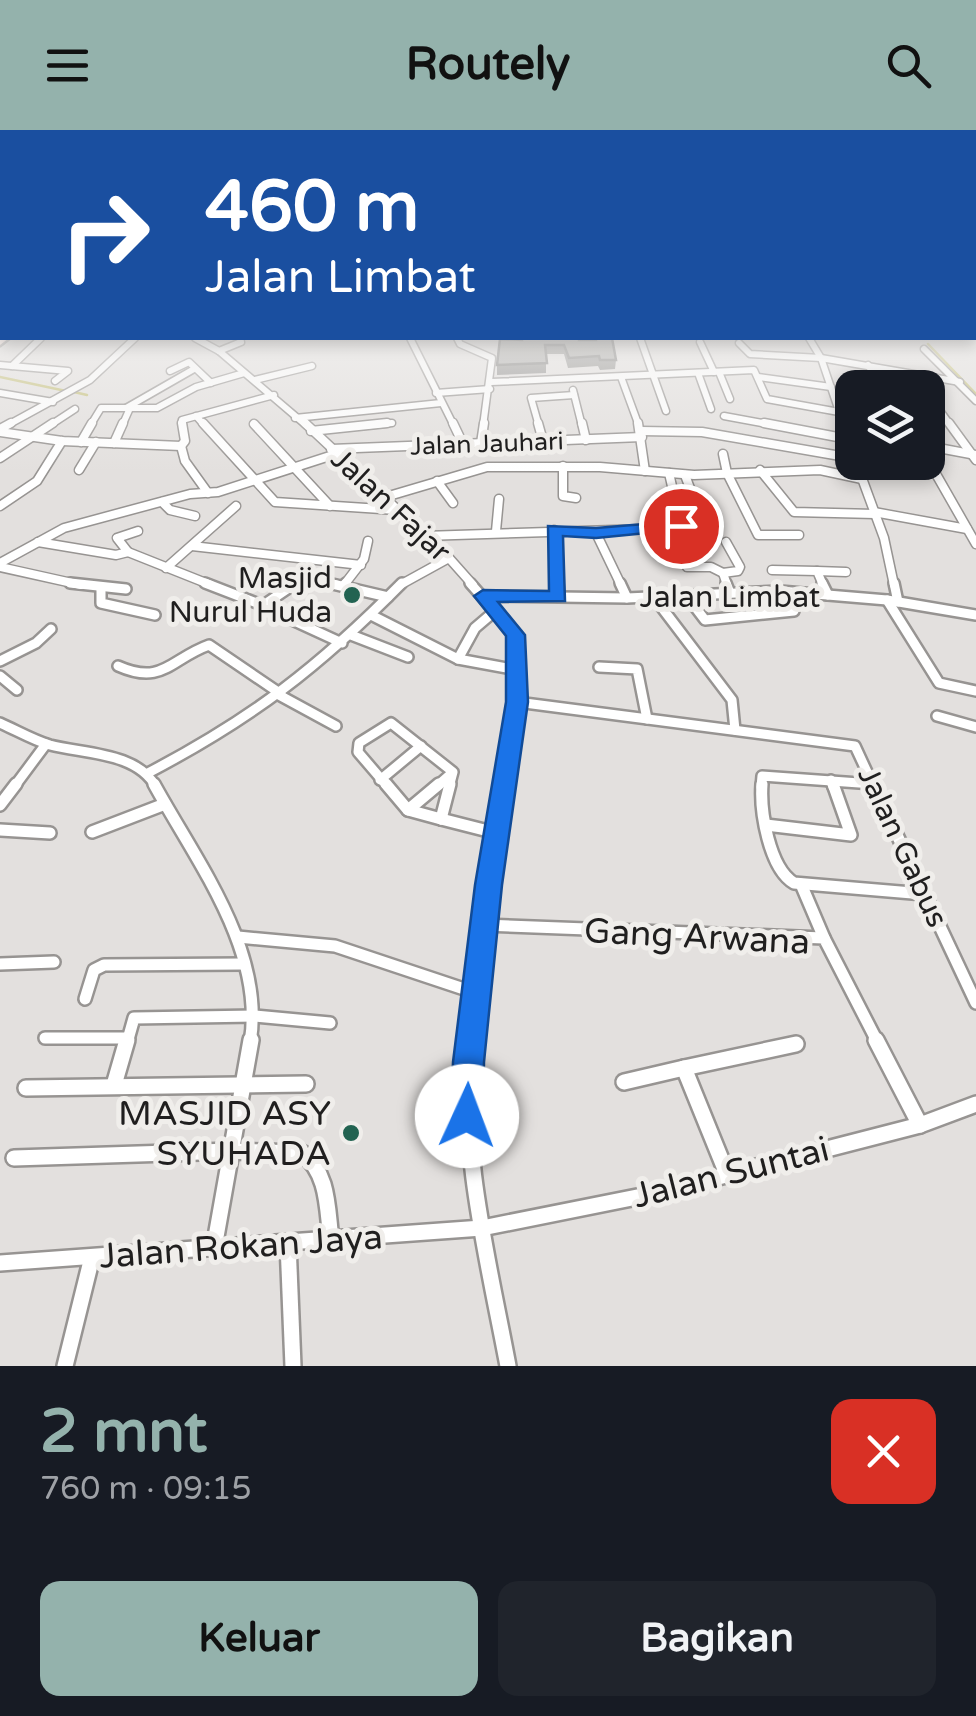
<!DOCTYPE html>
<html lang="id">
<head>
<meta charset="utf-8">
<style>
	:root { --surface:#171b24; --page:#20242c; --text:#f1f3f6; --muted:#9ea1a6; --accent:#94b2ac }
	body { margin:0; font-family:"Varela Round",sans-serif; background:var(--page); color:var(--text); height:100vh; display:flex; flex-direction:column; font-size:38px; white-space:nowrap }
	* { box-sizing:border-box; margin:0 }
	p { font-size:32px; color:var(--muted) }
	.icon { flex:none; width:55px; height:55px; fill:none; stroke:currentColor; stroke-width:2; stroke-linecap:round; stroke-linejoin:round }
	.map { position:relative; height:1236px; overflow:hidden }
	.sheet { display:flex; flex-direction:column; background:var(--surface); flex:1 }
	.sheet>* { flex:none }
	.hud { position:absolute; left:0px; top:0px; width:978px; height:210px; box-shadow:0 5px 15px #0003; background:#1a4fa0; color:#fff; overflow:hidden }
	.buttons { position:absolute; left:835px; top:240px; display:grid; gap:20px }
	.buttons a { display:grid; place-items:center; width:110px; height:110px; border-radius:20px; background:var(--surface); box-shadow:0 5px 15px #0003; font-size:50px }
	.pin { position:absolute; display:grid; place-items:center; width:85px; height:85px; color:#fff; margin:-42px; border:5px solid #fff; border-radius:50%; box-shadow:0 2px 10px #0007 }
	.me { position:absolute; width:110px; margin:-55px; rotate:2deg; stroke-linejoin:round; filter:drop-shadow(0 0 8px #0008) }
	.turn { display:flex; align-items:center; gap:35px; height:210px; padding:0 40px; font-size:45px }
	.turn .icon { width:130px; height:130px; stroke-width:2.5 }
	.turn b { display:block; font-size:70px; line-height:85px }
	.round { display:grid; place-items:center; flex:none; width:105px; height:105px; border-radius:20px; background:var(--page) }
	.overview { display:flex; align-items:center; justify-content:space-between; height:170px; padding:0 40px }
	h1 { font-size:60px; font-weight:800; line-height:75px; color:var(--accent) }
	.cta { display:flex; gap:20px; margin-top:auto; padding:20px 40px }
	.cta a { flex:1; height:115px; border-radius:20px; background:var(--accent); color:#111; font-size:40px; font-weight:800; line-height:115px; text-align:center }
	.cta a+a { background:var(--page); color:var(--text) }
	header { display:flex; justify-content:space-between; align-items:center; height:130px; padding:0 40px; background:var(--accent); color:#111; font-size:45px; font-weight:800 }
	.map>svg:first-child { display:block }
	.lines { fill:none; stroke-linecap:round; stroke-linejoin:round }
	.stream { stroke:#c4bf77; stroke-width:2.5 }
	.minor-far4-casing { stroke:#979492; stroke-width:9 }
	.minor-far3-casing { stroke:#979492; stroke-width:11 }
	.minor-far2-casing { stroke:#979492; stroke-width:14 }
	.minor-far1-casing { stroke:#979492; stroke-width:16 }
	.minor-casing { stroke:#979492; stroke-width:20 }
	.secondary-casing { stroke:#979492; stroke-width:5 }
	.minor-far4 { stroke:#fff; stroke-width:6 }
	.minor-far3 { stroke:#fff; stroke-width:8 }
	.minor-far2 { stroke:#fff; stroke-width:9 }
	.minor-far1 { stroke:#fff; stroke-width:11 }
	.minor { stroke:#fff; stroke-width:15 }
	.secondary { fill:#fde5de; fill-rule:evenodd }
	.wall { fill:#8d8c8a }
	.building { fill:#a4a3a0; stroke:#737270; stroke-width:2.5 }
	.route { fill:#1a73e8; stroke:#114b97; stroke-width:2.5 }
	.poi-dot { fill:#226351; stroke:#f0eeeb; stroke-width:4 }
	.labels { text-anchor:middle; stroke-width:10; stroke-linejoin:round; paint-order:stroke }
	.far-street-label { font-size:25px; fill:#201f1f; stroke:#f0eeeb }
	.street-label { font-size:30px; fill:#201f1f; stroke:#f0eeeb }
	.poi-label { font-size:30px; fill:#201f1f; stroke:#f0eeeb; text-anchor:end }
	.near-street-label { font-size:35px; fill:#201f1f; stroke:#f0eeeb }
	.near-poi-label { font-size:35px; fill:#201f1f; stroke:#f0eeeb; text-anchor:end }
</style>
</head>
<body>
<header><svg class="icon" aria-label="menu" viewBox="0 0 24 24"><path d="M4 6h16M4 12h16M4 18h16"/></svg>Routely<svg class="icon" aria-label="search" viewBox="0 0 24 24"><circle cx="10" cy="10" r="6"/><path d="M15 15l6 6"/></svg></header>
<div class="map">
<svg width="976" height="1236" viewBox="0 0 976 1236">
	<rect width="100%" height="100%" fill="#e3e0de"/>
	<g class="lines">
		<g class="stream">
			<path d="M928 214 976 264"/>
			<path d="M0 247 66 261"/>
			<path d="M74 262 87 265"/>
		</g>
		<g class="minor-far4-casing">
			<g id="minor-far4">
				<path d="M195 208 219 221 307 296"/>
				<path d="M410 208 454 296"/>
				<path d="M457 208 460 214 492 228 483 296"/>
				<path d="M640 208 666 281"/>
				<path d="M809 208 821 228 844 296"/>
				<path d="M700 212 714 242"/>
				<path d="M739 213 750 224 821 228 960 252"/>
				<path d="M924 219 976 271"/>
				<path d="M219 221 241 212 240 208"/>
				<path d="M0 235 68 241 55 251"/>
				<path d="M868 235 883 258"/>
				<path d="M12 236 41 208"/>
				<path d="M170 241 189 232 211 253"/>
				<path d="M719 242 730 269"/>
				<path d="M698 243 711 279"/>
				<path d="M621 247 639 296"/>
				<path d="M758 247 831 257"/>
				<path d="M255 250 312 236"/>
				<path d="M491 252 754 240 767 269 839 282"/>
				<path d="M573 260 582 296"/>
				<path d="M0 263 53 272"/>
				<path d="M436 263 490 259"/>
				<path d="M928 264 951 296"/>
				<path d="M126 278 194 239"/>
				<path d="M196 286 205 296"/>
				<path d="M724 286 778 296"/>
				<path d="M295 288 441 273"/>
				<path d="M6 296 90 250 135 208"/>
				<path d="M49 296 75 279"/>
				<path d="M90 296 101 278H157L196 257 244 243"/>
				<path d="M122 296 130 278"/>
				<path d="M183 296 182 290 274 265"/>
				<path d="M362 296 392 293"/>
				<path d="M539 296 531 268 574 265"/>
			</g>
		</g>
		<g class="minor-far3-casing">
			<g id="minor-far3">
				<path d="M203 293 275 372 396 380"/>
				<path d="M305 293 449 428 473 455"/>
				<path d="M453 293 463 314"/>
				<path d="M538 293 543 311"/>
				<path d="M582 293 586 310"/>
				<path d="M638 293 645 341"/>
				<path d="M764 293 848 309"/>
				<path d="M843 293 852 321"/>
				<path d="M949 293 976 330"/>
				<path d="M254 294 330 376"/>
				<path d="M0 299 11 293"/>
				<path d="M311 301 387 293"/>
				<path d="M641 301 702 302 852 328"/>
				<path d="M0 302 62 311 181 316 185 311 182 293"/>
				<path d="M81 312 92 293"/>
				<path d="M114 313 123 293"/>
				<path d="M481 313 484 293"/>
				<path d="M181 316 185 331 208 363"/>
				<path d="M928 316 976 325"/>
				<path d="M331 319 642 307"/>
				<path d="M723 324 727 343 758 405H799"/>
				<path d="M0 328 53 293"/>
				<path d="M928 330 976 414"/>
				<path d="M856 332 884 408 894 455"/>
				<path d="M563 336V366L576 368"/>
				<path d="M79 340 96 312"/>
				<path d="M760 340 794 382 875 384"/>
				<path d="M685 345 707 404"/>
				<path d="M437 351 453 373"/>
				<path d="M382 368 487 337H600L694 345 820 340 862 349"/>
				<path d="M162 372 170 380 195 386"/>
				<path d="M0 376 37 351 62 311"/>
				<path d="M874 382 967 399"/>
				<path d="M554 400 558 455"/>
				<path d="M496 401 499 369"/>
				<path d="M596 403 621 455"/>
				<path d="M424 406 678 398 681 396 669 343"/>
				<path d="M38 412 116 425 128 422 117 408 138 401"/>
				<path d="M726 412 740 437 738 441 723 443 727 455"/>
				<path d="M192 416 361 435"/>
				<path d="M675 418 687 437H711L723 443"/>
				<path d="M128 422 211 455"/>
				<path d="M0 433 64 398 190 364 218 362 336 324"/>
				<path d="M0 437 81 455"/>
				<path d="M166 438 236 376"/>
				<path d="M772 440 817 441 823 455"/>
				<path d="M817 441 846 442"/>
				<path d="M291 455 313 449 338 455"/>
				<path d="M344 455 364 429 368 411"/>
				<path d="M400 455 449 428"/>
			</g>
		</g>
		<g class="minor-far2-casing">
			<g id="minor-far2">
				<path d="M70 453 126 459"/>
				<path d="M205 453 267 477"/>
				<path d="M296 453 268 472V479L342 513"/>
				<path d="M328 453 388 467"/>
				<path d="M470 453 516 505 517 572 504 657"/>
				<path d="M558 453 559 467"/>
				<path d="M620 453 627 468"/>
				<path d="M726 453 730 463"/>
				<path d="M822 453 828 465"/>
				<path d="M894 453 898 472"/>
				<path d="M343 456 346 453"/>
				<path d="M101 459V473L155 485"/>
				<path d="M686 465 705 490 794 481"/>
				<path d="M483 466 627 468 780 461 887 470 976 485"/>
				<path d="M653 466 732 570 735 600"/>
				<path d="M887 470 939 553 976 561"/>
				<path d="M371 485 458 529 517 540"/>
				<path d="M351 505 408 527"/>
				<path d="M458 529 475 498 495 481"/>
				<path d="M0 531 36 513 51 499"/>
				<path d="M118 536C163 556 170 529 209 515L281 564"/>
				<path d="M599 537 637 539 647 589"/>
				<path d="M0 546 17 560"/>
				<path d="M279 565 336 596"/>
				<path d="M517 572 855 616 874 657"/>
				<path d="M937 586 976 597"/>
				<path d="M0 593C16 600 33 610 50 615 85 624 137 622 156 657"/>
				<path d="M148 643C253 588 319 537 402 453"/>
				<path d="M380 650 421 616"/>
				<path d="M831 650 833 657"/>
				<path d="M14 657 46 614"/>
				<path d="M388 657 358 622 359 613 391 593 453 642 449 657"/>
				<path d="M436 657 452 643"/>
				<path d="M761 657 762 646 873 654"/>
			</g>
		</g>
		<g class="minor-far1-casing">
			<g id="minor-far1">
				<path d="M154 654C196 731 266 821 250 913"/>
				<path d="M386 654 408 680 441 689"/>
				<path d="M762 654C760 681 769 738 794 753L924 764"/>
				<path d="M873 654 976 873"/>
				<path d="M0 675 16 654"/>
				<path d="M408 680 439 654"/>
				<path d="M441 689 496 703"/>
				<path d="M441 689 450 654"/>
				<path d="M766 695 851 705 833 654"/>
				<path d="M0 700 50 703"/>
				<path d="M92 702 165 674"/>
				<path d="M801 754 824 808"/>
				<path d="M484 795 824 808 878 913"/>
				<path d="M238 807 335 816 476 863"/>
				<path d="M0 834 54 832"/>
				<path d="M85 869 94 840 104 835 243 834"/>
				<path d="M45 908H128"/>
				<path d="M127 913 134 888 255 886 330 893"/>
				<path d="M471 913 504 654"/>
			</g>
		</g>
		<g class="minor-casing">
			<g id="minor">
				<path d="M471 910C459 1019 488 1129 508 1236"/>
				<path d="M876 910 920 995"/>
				<path d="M624 952 684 938"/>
				<path d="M114 955 127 910"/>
				<path d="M26 958 306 954"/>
				<path d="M14 1028 231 1021 302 1023C329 1043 327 1079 331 1109"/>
				<path d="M727 1044 684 938 796 914"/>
				<path d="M288 1113 293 1236"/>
				<path d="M214 1118 251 910"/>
				<path d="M0 1133 482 1098 652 1064 920 995 976 974"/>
				<path d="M65 1236 92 1127"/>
			</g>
		</g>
		<g class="secondary-casing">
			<path id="secondary" d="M2 206 9 208 0 215V209Z"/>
		</g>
		<use href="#minor-far4" class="minor-far4"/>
		<use href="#minor-far3" class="minor-far3"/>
		<use href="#minor-far2" class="minor-far2"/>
		<use href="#minor-far1" class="minor-far1"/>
		<use href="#minor" class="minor"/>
		<use href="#secondary" class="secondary"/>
	</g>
	<g class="wall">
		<path d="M594 208H612L616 230 615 239 600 240 598 236 568 238 564 224H546V243L497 245V235L522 210H594Z"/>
		<path d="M852 259V284H847L845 276 849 260Z"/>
	</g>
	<g class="building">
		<path d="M522 208H579V210H596V208H612L616 230H600L599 226 569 228 564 215H545L547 233 497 235 500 209 522 210Z"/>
		<path d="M864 250H872L877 258H868Z"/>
	</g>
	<linearGradient id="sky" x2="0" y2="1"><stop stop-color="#99b8bb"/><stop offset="0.49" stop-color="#f2f1f0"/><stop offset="1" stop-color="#f2f1f0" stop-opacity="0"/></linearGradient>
	<rect width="976" height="342" fill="url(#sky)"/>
	<path class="route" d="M681 391 689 396 687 399 596 408 563 406 565 471 498 472 525 505 528 572 502 755 484 932 483 986 478 998 467 1002 456 998 451 986 453 932 475 755 506 572V506L474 466 483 460 549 461 548 396 596 398Z"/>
	<g class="poi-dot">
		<circle cx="352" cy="465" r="10"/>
		<circle cx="351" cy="1003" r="10"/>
	</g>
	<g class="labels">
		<g class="far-street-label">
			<text transform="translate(487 313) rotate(-2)" y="9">Jalan Jauhari</text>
		</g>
		<g class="street-label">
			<text transform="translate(391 375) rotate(43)" y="10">Jalan Fajar</text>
			<text x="730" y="477">Jalan Limbat</text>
			<text transform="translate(903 717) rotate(65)" y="10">Jalan Gabus</text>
		</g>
		<g class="poi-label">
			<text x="332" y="458">Masjid<tspan x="332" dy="34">Nurul Huda</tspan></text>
		</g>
		<g class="near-street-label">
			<text transform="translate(697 806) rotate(3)" y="12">Gang Arwana</text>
			<text transform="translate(731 1042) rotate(-14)" y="12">Jalan Suntai</text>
			<text transform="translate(241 1116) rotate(-4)" y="12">Jalan Rokan Jaya</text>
		</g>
		<g class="near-poi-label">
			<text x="331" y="995">MASJID ASY<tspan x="331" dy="40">SYUHADA</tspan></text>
		</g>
	</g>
</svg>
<div class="buttons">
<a><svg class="icon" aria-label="layers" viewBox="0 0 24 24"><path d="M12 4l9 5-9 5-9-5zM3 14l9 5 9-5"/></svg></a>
</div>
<div class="pin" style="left:681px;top:396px;background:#d93025"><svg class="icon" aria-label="arrive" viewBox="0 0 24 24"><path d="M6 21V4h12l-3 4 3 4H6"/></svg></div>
<svg class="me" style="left:467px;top:986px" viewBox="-20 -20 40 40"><circle r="19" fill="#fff"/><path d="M0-13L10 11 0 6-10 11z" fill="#1a73e8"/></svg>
<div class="hud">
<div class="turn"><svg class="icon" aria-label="right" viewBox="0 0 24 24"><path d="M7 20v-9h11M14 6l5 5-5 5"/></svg><div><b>460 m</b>Jalan Limbat</div></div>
</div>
</div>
<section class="sheet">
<div class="overview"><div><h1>2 mnt</h1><p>760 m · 09:15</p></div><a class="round" style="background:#d93025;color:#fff"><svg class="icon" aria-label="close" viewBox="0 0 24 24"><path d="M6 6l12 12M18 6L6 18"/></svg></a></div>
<div class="cta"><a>Keluar</a><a>Bagikan</a></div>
</section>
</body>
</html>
